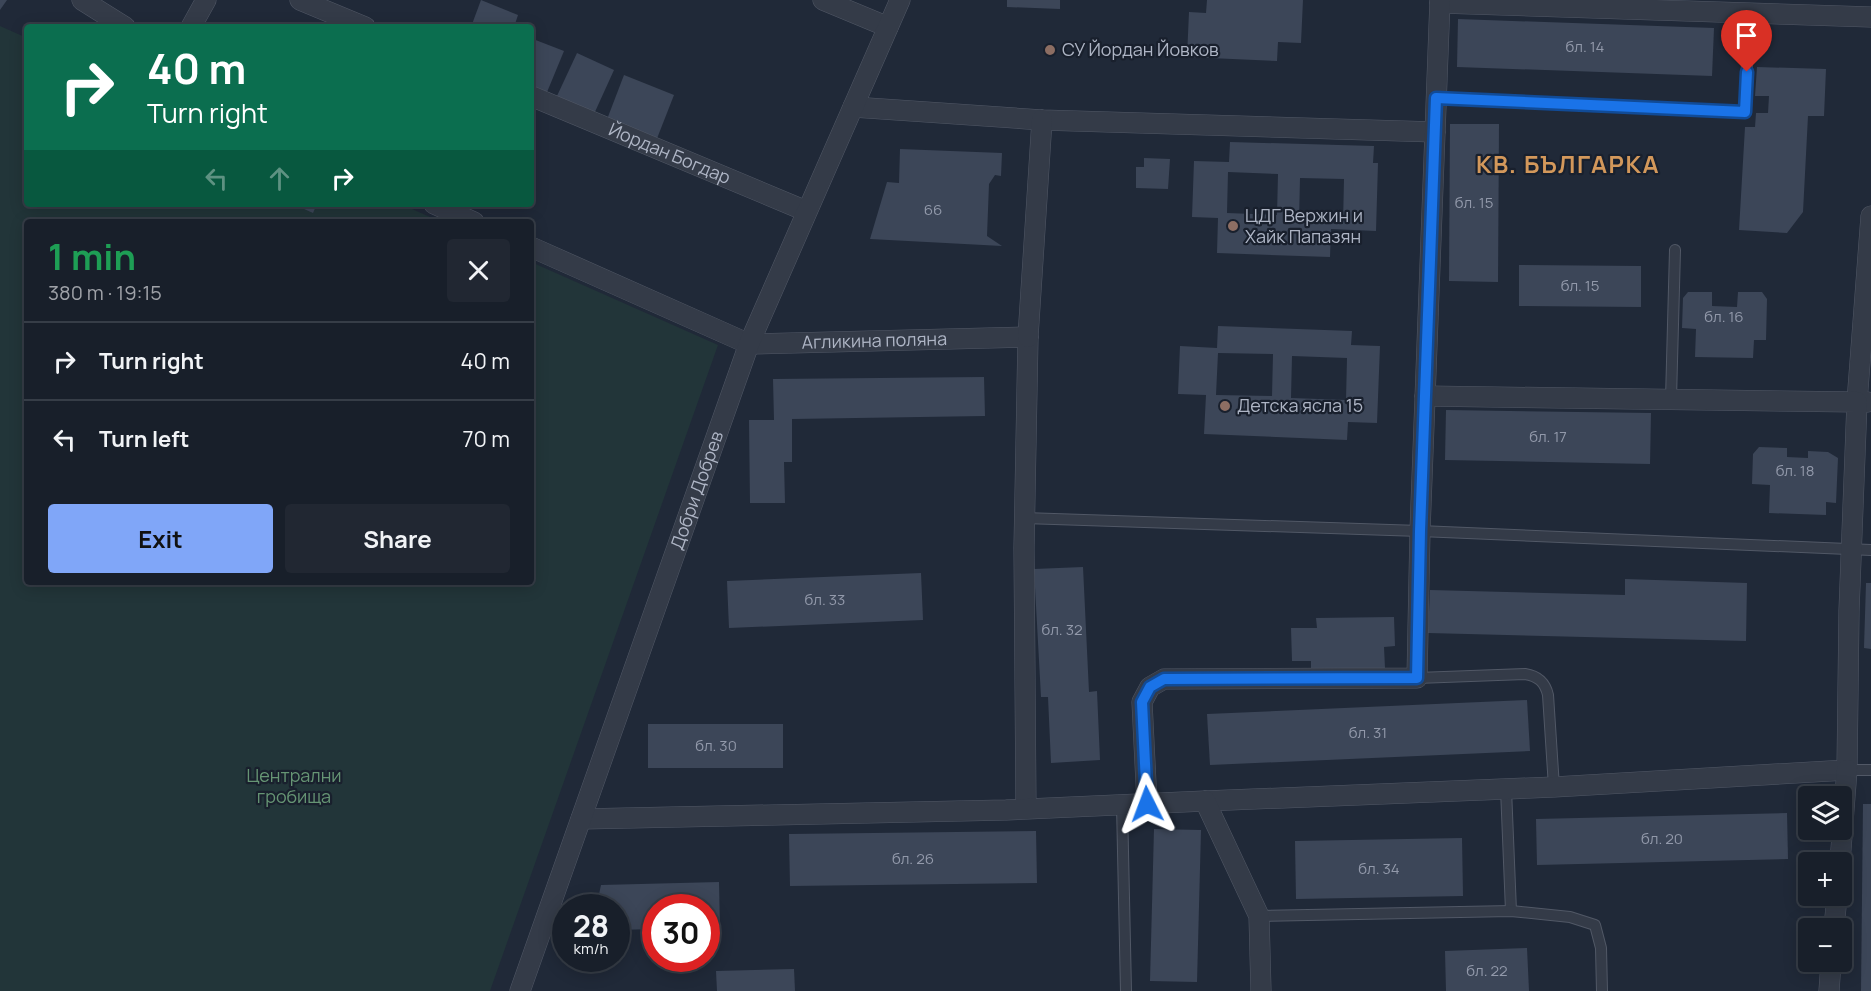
<!DOCTYPE html>
<html lang="en">
<head>
<meta charset="utf-8">
<style>
	:root { --surface:#181f2a; --page:#212732; --text:#f1f3f6; --muted:#9fa2a8; --line:#363d47; --accent:#80a6f8 }
	body { margin:0; font-family:Manrope,sans-serif; background:var(--page); color:var(--text); height:100vh; display:flex; flex-direction:column; font-size:22px; white-space:nowrap }
	* { box-sizing:border-box; margin:0 }
	p { font-size:20px; color:var(--muted) }
	.icon { flex:none; width:33px; height:33px; fill:none; stroke:currentColor; stroke-width:2; stroke-linecap:round; stroke-linejoin:round }
	.map { position:relative; flex:1; overflow:hidden }
	.drawer { position:absolute; left:24px; top:219px; width:510px; height:366px; display:flex; flex-direction:column; background:var(--surface); border-radius:6px; box-shadow:0 3px 15px #0003,0 0 0 2px var(--line) }
	.drawer>* { flex:none }
	.top-card { position:absolute; left:24px; top:24px; width:510px; height:183px; border-radius:6px; box-shadow:0 3px 15px #0003,0 0 0 2px var(--line); background:#0b6e4f; color:#fff; overflow:hidden }
	.buttons { position:absolute; left:1798px; top:786px; display:grid; gap:12px }
	.buttons a { display:grid; place-items:center; width:54px; height:54px; border-radius:6px; background:var(--surface); box-shadow:0 3px 15px #0003,0 0 0 2px var(--line); font-size:30px }
	.speed { position:absolute; left:552px; top:894px; display:flex; gap:12px; font-size:30px; font-weight:700; text-align:center }
	.speed>* { display:grid; place-content:center; width:78px; height:78px; border-radius:50%; background:var(--surface); box-shadow:0 3px 15px #0003,0 0 0 2px var(--line); line-height:1 }
	.speed small { font-size:15px; font-weight:400 }
	.speed .limit { border:9px solid #d22; background:#fff; color:#111 }
	.pin { position:absolute; display:grid; place-items:center; width:51px; height:51px; color:#fff; margin:-62px -26px; border-radius:50% 50% 50% 0; rotate:-45deg; box-shadow:0 0 6px #0007 }
	.pin .icon { rotate:45deg }
	.me { position:absolute; width:66px; margin:-33px; rotate:357deg; stroke-linejoin:round; filter:drop-shadow(0 0 4px #0008) }
	.turn { display:flex; align-items:center; gap:21px; height:126px; padding:0 24px; font-size:27px }
	.turn .icon { width:78px; height:78px; stroke-width:2.5 }
	.turn b { display:block; font-size:42px; line-height:51px }
	.lanes { display:flex; align-items:center; height:57px; padding:0 24px; background:#0003; justify-content:center; gap:30px; direction:ltr }
	.lanes .off { opacity:.35 }
	.round { display:grid; place-items:center; flex:none; width:63px; height:63px; border-radius:6px; background:var(--page) }
	.overview { display:flex; align-items:center; justify-content:space-between; height:102px; padding:0 24px }
	h1 { font-size:36px; font-weight:700; line-height:45px; color:#1e9e55 }
	.cta { display:flex; gap:12px; margin-top:auto; padding:12px 24px }
	.cta a { flex:1; height:69px; border-radius:6px; background:var(--accent); color:#111; font-size:24px; font-weight:700; line-height:69px; text-align:center }
	.cta a+a { background:var(--page); color:var(--text) }
	ul { padding:0; list-style:none }
	li { display:flex; align-items:center; gap:18px; height:78px; padding:0 24px; border-top:2px solid var(--line) }
	li div { flex:1 }
	li b { display:block; font-size:22px }
	li em { font-style:normal }
	.map>svg:first-child { display:block }
	.green { fill:#223539 }
	.building { fill:#3c4658; fill-rule:evenodd }
	.lines { fill:none; stroke-linecap:round; stroke-linejoin:round }
	.service-casing { stroke:#515866; stroke-width:12 }
	.minor-casing { stroke:#515866; stroke-width:21 }
	.service { stroke:#343b48; stroke-width:10 }
	.minor { stroke:#343b48; stroke-width:20 }
	.route-casing { stroke:#114b97; stroke-width:15 }
	.route { stroke:#1a73e8; stroke-width:10 }
	.education-dot { fill:#8d6e63; stroke:#19202d; stroke-width:2 }
	.labels { text-anchor:middle; stroke-width:4.5; stroke-linejoin:round; paint-order:stroke }
	.number-label { font-size:15px; fill:#9299aa }
	.poi-label { font-size:18px; fill:#aeb5c5; stroke:#19202d; text-anchor:start }
	.street-label { font-size:18px; fill:#aeb5c5; stroke:#19202d }
	.park-label { font-size:18px; fill:#669574; stroke:#19202d }
	.district-label { font-size:24px; font-weight:bold; letter-spacing:1.5px; fill:#d3985b; stroke:#19202d }
</style>
</head>
<body>
<div class="map">
<svg width="1871" height="991" viewBox="0 0 1871 991">
	<rect width="100%" height="100%" fill="#202938"/>
	<path class="green" d="M0 26 27 38V204H401L441 222H27V582H531V262L718 345 490 991H0Z"/>
	<g class="building">
		<path d="M0 0H7L0 10Z"/>
		<path d="M481 0 518 15 514 27H471Z"/>
		<path d="M1007 0H1060V9L1007 7Z"/>
		<path d="M1207 0H1303L1301 43 1278 42 1277 61 1187 57 1189 12 1206 13Z"/>
		<path d="M1458 19 1714 28 1712 76 1457 67Z"/>
		<path d="M533 39 564 51 545 97 531 92V44Z"/>
		<path d="M577 53 614 70 594 114 557 96Z"/>
		<path d="M1757 67 1826 69 1824 116H1808L1803 212 1787 233 1739 230 1745 127H1755L1756 113H1768L1769 96H1755Z"/>
		<path d="M624 75 674 95 656 141 606 122Z"/>
		<path d="M1450 124H1499L1498 282 1449 281Z"/>
		<path d="M1230 142 1374 146 1373 163H1378L1376 231 1331 229 1330 257 1217 253 1218 218 1192 217 1194 161 1229 162ZM1228 172 1278 174 1277 215 1227 213ZM1300 178 1344 179 1343 224 1299 222Z"/>
		<path d="M900 149 1002 153 1001 176 995 175 989 184 987 236 1002 246 870 239 887 182 899 183Z"/>
		<path d="M1144 158 1170 159 1168 189 1136 188V167H1144Z"/>
		<path d="M293 204H317L313 213Z"/>
		<path d="M1519 265 1641 266V307L1519 306Z"/>
		<path d="M1688 292H1712V306L1737 307 1738 292H1762L1767 299 1766 340H1754L1753 358 1695 357 1696 329 1682 328 1683 298Z"/>
		<path d="M1218 326 1352 331 1351 345 1380 346 1377 423 1348 422 1347 440 1204 434 1206 395 1178 394 1180 346 1217 348ZM1218 353 1273 354 1272 396 1216 395ZM1292 356 1347 358 1346 400 1291 398Z"/>
		<path d="M984 377 985 416 792 419V462H784L785 503H750L749 420H774L773 379Z"/>
		<path d="M1446 410 1651 413 1650 464 1445 460Z"/>
		<path d="M1759 447 1787 448V457L1808 458V451L1828 452 1838 458 1836 503 1826 502V515L1769 513 1770 485 1752 484 1753 454Z"/>
		<path d="M1083 567 1089 692 1097 691 1100 760 1051 763 1048 697H1041L1034 569Z"/>
		<path d="M921 573 923 620 729 628 727 581Z"/>
		<path d="M1625 579 1747 583 1746 641 1428 633 1430 590 1625 595Z"/>
		<path d="M1866 583H1871V649L1864 648Z"/>
		<path d="M1394 617 1395 646 1384 647 1385 668 1311 669V661H1292L1291 628H1317L1316 618Z"/>
		<path d="M1527 700 1530 751 1210 765 1207 714Z"/>
		<rect x="648" y="724" width="135" height="44"/>
		<path d="M1863 804H1871V991H1861Z"/>
		<path d="M1787 813 1788 859 1537 865 1536 819Z"/>
		<path d="M1154 829 1201 830 1197 982 1150 981Z"/>
		<path d="M1036 831 1037 883 790 886 789 834Z"/>
		<path d="M1462 838 1463 896 1296 899 1295 841Z"/>
		<path d="M719 882 720 928H706V908H656V929L616 930V908H596L601 885Z"/>
		<path d="M1527 948 1529 991H1446L1445 951Z"/>
		<path d="M794 969 795 991H717L716 971Z"/>
	</g>
	<g class="lines">
		<g class="service-casing">
			<g id="service">
				<path d="M1436 98 1745 112 1749 13"/>
				<path d="M1671 399 1675 250"/>
				<path d="M1024 518 1420 531 1871 550"/>
				<path d="M1417 678 1525 674C1538 676 1545 682 1548 695L1554 787"/>
				<path d="M1847 770H1871"/>
				<path d="M1506 789 1511 911"/>
				<path d="M1122 805 1126 991"/>
				<path d="M1259 916 1511 911 1570 917 1595 925 1601 948 1602 991"/>
			</g>
		</g>
		<g class="minor-casing">
			<g id="minor">
				<path d="M82 0 125 27"/>
				<path d="M300 0 365 27"/>
				<path d="M823 0 888 27"/>
				<path d="M1440 3 1871 17"/>
				<path d="M191 27 206 0"/>
				<path id="s1" d="M531 96 806 211"/>
				<path d="M853 107 1042 120 1435 132"/>
				<path d="M434 204 474 222"/>
				<path id="s2" d="M531 247 749 344 1028 337 1024 548 1026 808"/>
				<path d="M1028 337 1042 120"/>
				<path d="M1868 402H1857L1871 216"/>
				<path d="M1205 801 1554 787 1847 770 1849 611 1857 402 1425 396"/>
				<path d="M1147 804 1142 702 1150 687 1164 679 1417 678 1420 531 1440 0"/>
				<path d="M581 819 1006 810 1205 801 1259 916 1261 991"/>
				<path d="M1840 862 1847 770"/>
				<path d="M1834 928 1837 896"/>
				<path id="s3" d="M520 991 749 344 900 0"/>
				<path d="M1829 991 1831 962"/>
			</g>
		</g>
		<use href="#service" class="service"/>
		<use href="#minor" class="minor"/>
	</g>
	<g class="lines">
		<g class="route-casing">
			<path id="route" d="M1147 804 1142 702 1150 687 1164 679 1417 678 1420 531 1436 98 1745 112 1747 72"/>
		</g>
		<use href="#route" class="route"/>
	</g>
	<g class="education-dot">
		<circle cx="1050" cy="50" r="6"/>
		<circle cx="1233" cy="226" r="6"/>
		<circle cx="1225" cy="406" r="6"/>
	</g>
	<g class="labels">
		<g class="number-label">
			<text x="1585" y="52">бл. 14</text>
			<text x="1474" y="208">бл. 15</text>
			<text x="933" y="215">66</text>
			<text x="1580" y="291">бл. 15</text>
			<text x="1724" y="322">бл. 16</text>
			<text x="1548" y="442">бл. 17</text>
			<text x="1795" y="476">бл. 18</text>
			<text x="825" y="605">бл. 33</text>
			<text x="1062" y="635">бл. 32</text>
			<text x="1368" y="738">бл. 31</text>
			<text x="716" y="751">бл. 30</text>
			<text x="1662" y="844">бл. 20</text>
			<text x="913" y="864">бл. 26</text>
			<text x="1379" y="874">бл. 34</text>
			<text x="1487" y="976">бл. 22</text>
		</g>
		<g class="poi-label">
			<text x="1062" y="56">СУ Йордан Йовков</text>
			<text x="1245" y="222">ЦДГ Вержин и<tspan x="1245" dy="21">Хайк Папазян</tspan></text>
			<text x="1237" y="412">Детска ясла 15</text>
		</g>
		<g class="street-label">
			<text dy="6" stroke="none"><textPath href="#s1" startOffset="150">Йордан Богдар</textPath></text>
			<text dy="6" stroke="none"><textPath href="#s2" startOffset="364">Агликина поляна</textPath></text>
			<text dy="6" stroke="none"><textPath href="#s3" startOffset="531">Добри Добрев</textPath></text>
		</g>
		<g class="park-label">
			<text x="294" y="782">Централни<tspan x="294" dy="21">гробища</tspan></text>
		</g>
		<g class="district-label">
			<text x="1568" y="173">КВ. БЪЛГАРКА</text>
		</g>
	</g>
</svg>
<div class="buttons">
<a><svg class="icon" aria-label="layers" viewBox="0 0 24 24"><path d="M12 4l9 5-9 5-9-5zM3 14l9 5 9-5"/></svg></a>
<a>+</a>
<a>−</a>
</div>
<div class="speed"><div>28<small>km/h</small></div><div class="limit">30</div></div>
<div class="pin" style="left:1747px;top:72px;background:#d93025"><svg class="icon" aria-label="arrive" viewBox="0 0 24 24"><path d="M6 21V4h12l-3 4 3 4H6"/></svg></div>
<svg class="me" style="left:1147px;top:804px" viewBox="-20 -20 40 40"><path d="M0-17L14 15 0 8-14 15z" fill="#1a73e8" stroke="#fff" stroke-width="4"/></svg>
<div class="top-card">
<div class="turn"><svg class="icon" aria-label="right" viewBox="0 0 24 24"><path d="M7 20v-9h11M14 6l5 5-5 5"/></svg><div><b>40 m</b>Turn right</div></div>
<div class="lanes"><svg class="icon off" aria-label="left" viewBox="0 0 24 24"><path d="M17 20v-9H6M10 6l-5 5 5 5"/></svg><svg class="icon off" aria-label="ahead" viewBox="0 0 24 24"><path d="M12 20V5M6 11l6-6 6 6"/></svg><svg class="icon" aria-label="right" viewBox="0 0 24 24"><path d="M7 20v-9h11M14 6l5 5-5 5"/></svg></div>
</div>
<section class="drawer">
<div class="overview"><div><h1>1 min</h1><p>380 m · 19:15</p></div><a class="round"><svg class="icon" aria-label="close" viewBox="0 0 24 24"><path d="M6 6l12 12M18 6L6 18"/></svg></a></div>
<ul>
<li><svg class="icon" aria-label="right" viewBox="0 0 24 24"><path d="M7 20v-9h11M14 6l5 5-5 5"/></svg><div><b>Turn right</b></div><em>40 m</em></li>
<li><svg class="icon" aria-label="left" viewBox="0 0 24 24"><path d="M17 20v-9H6M10 6l-5 5 5 5"/></svg><div><b>Turn left</b></div><em>70 m</em></li>
</ul>
<div class="cta"><a>Exit</a><a>Share</a></div>
</section>
</div>
</body>
</html>
